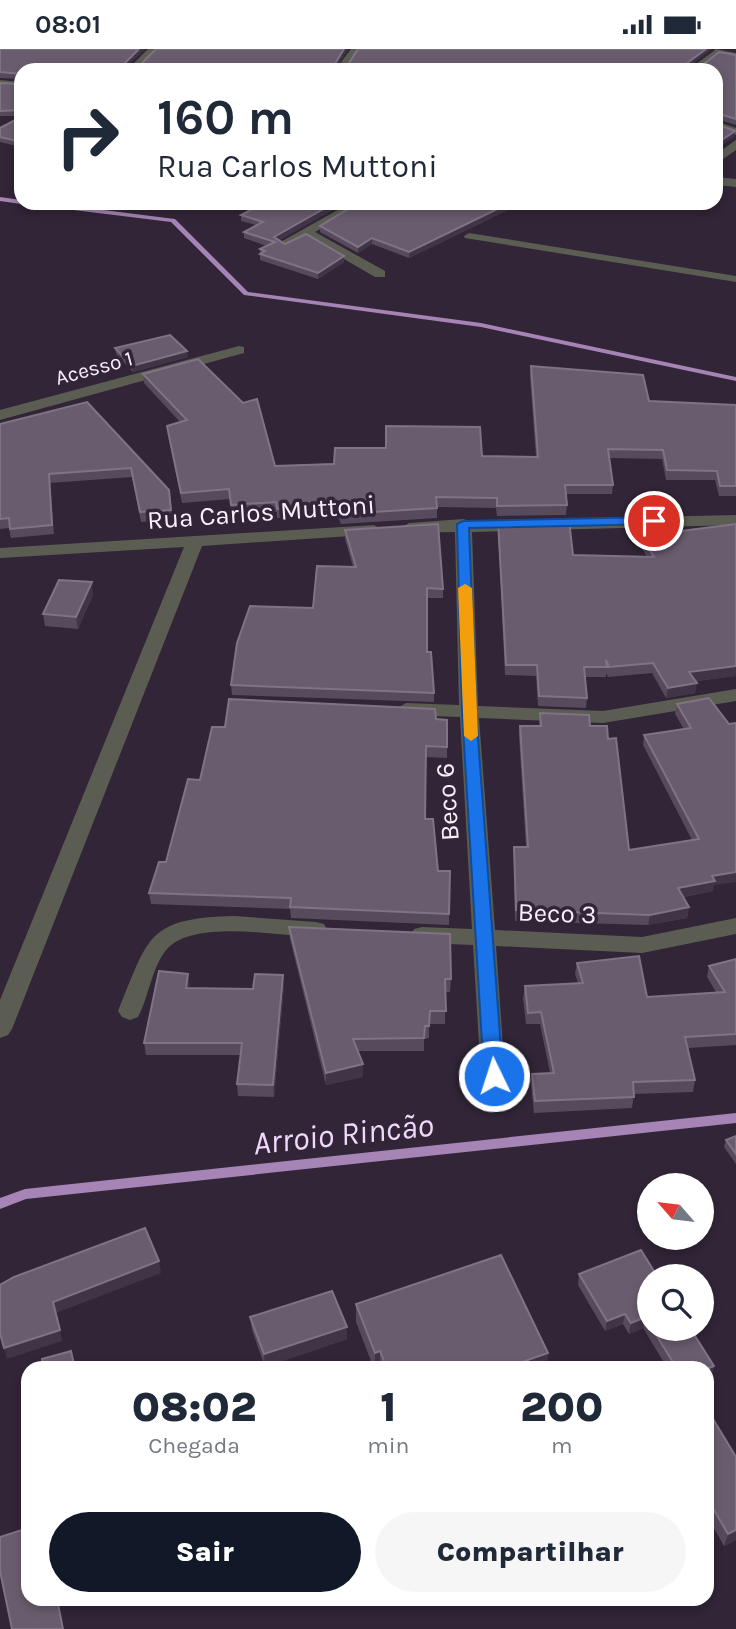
<!DOCTYPE html>
<html lang="pt">
<head>
<meta charset="utf-8">
<style>
	:root { --surface:#fff; --page:#f6f6f7; --text:#1f2937; --muted:#747a83; --accent:#111827 }
	body { margin:0; font-family:Karla,sans-serif; background:var(--page); color:var(--text); height:100vh; display:flex; flex-direction:column; font-size:26px; white-space:nowrap }
	* { box-sizing:border-box; margin:0 }
	p { font-size:23px; color:var(--muted) }
	.icon { flex:none; width:38px; height:38px; fill:none; stroke:currentColor; stroke-width:2; stroke-linecap:round; stroke-linejoin:round }
	.map { position:relative; flex:1; overflow:hidden }
	.sheet { position:absolute; left:21px; top:1312px; width:693px; height:245px; display:flex; flex-direction:column; background:var(--surface); border-radius:21px; box-shadow:0 4px 10px #0003 }
	.sheet>* { flex:none }
	.banner { position:absolute; left:14px; top:14px; width:709px; height:147px; border-radius:21px; box-shadow:0 4px 10px #0003; background:#fff; color:var(--text); overflow:hidden }
	.needle { width:46px; rotate:298deg }
	.buttons { position:absolute; left:637px; top:1124px; display:grid; gap:14px }
	.buttons a { display:grid; place-items:center; width:77px; height:77px; border-radius:50%; background:var(--surface); box-shadow:0 4px 10px #0003; font-size:35px }
	.pin { position:absolute; display:grid; place-items:center; width:60px; height:60px; color:#fff; margin:-30px; border:4px solid #fff; border-radius:50%; box-shadow:0 2px 7px #0007 }
	.me { position:absolute; width:77px; margin:-38px; rotate:356deg; stroke-linejoin:round; filter:drop-shadow(0 0 5px #0008) }
	.turn { display:flex; align-items:center; gap:24px; height:147px; padding:0 28px; font-size:32px }
	.turn .icon { width:91px; height:91px; stroke-width:2.5 }
	.turn b { display:block; font-size:49px; line-height:60px }
	.eta { display:flex; justify-content:space-evenly; align-items:center; height:119px; text-align:center }
	.eta b { font-size:42px; font-weight:800; line-height:49px }
	.button { display:flex; gap:14px; margin-top:auto; padding:14px 28px }
	.button a { flex:1; height:80px; border-radius:42px; background:var(--accent); color:#fff; font-size:28px; font-weight:800; line-height:80px; text-align:center }
	.button a+a { background:var(--page); color:var(--text) }
	.status { display:flex; justify-content:space-between; align-items:center; height:49px; padding:0 35px; background:var(--surface); direction:ltr }
	.status svg { height:19px; fill:currentColor }
	.map>svg:first-child { display:block }
	.lines { fill:none; stroke-linecap:round; stroke-linejoin:round }
	.stream { fill:#a684b5; fill-rule:evenodd }
	.lane { fill:#5b5d52; fill-rule:evenodd }
	.street { fill:#5b5d52; fill-rule:evenodd }
	.wall { fill:#574a5d }
	.shaded-wall { fill:#413447 }
	.building { fill:#695c6e; stroke:#7f7384; stroke-width:2 }
	.route { fill:#1a73e8; stroke:#114b97; stroke-width:2 }
	.slow { fill:#f59e0b }
	.labels { text-anchor:middle; stroke-width:7; stroke-linejoin:round; paint-order:stroke }
	.far-street-label { font-size:21px; fill:#f9f0fc; stroke:#312537 }
	.street-label { font-size:26px; fill:#f9f0fc; stroke:#312537 }
	.near-water-label { font-size:33px; font-style:italic; fill:#f0d7fc; stroke:#312537 }
</style>
</head>
<body>
<div class="status"><b>08:01</b><svg viewBox="0 0 49 12"><path d="M0 12V9h3v3zM5 12V6h3v6zM10 12V3h3v9zM15 12V0h3v12zM26 1h20v11H26zM47 4h2v5h-2z"/></svg></div>
<div class="map">
<svg width="736" height="1580" viewBox="0 0 736 1580">
	<rect width="100%" height="100%" fill="#312537"/>
	<g class="lines">
		<g class="stream">
			<path d="M0 148 21 151V154H23L21 155 0 152Z"/>
			<path d="M30 154H48L175 170 248 243 481 274 736 328V332L481 278 244 246 171 173 33 156Z"/>
			<path d="M736 1064V1074L26 1150 0 1160V1149L25 1140Z"/>
		</g>
		<g class="lane">
			<path d="M715 1 722 3 698 21H688Z"/>
			<path d="M469 184 736 227V233L465 189 464 187Z"/>
		</g>
		<g class="street">
			<path d="M148 0H159L138 21H127Z"/>
			<path d="M351 0H361L345 21H335Z"/>
			<path d="M715 0 736 4V10L714 5Z"/>
			<path d="M0 31 21 33V39L0 37Z"/>
			<path d="M716 72 736 79V86L716 79Z"/>
			<path d="M736 91V101L716 115V105Z"/>
			<path d="M716 128 736 130V138L716 136Z"/>
			<path d="M350 154H365L315 183 385 222V228H375L306 188 284 199 277 195Z"/>
			<path d="M239 297 244 298V304L0 371V361Z"/>
			<path d="M736 466V476L472 483 478 657 603 662 736 640V652L603 674 479 669 495 881 642 888 736 869V885L642 904 496 897 505 1027 502 1034 493 1036 484 1034 481 1027 473 896 422 894 414 892 411 886 414 880 422 878 472 880 460 668 406 666 396 660 406 654 459 656 455 483 409 484 401 479 409 474 463 470 470 472Z"/>
			<path d="M374 476 382 481 380 485 202 497 12 980 8 986 0 989V951L184 498 0 509V499Z"/>
			<path d="M235 867 316 873 324 875 327 881 324 887 316 889C280 886 195 871 168 899 152 916 149 948 138 968L130 971 122 968 118 962C149 888 146 869 235 867Z"/>
		</g>
	</g>
	<g class="wall">
		<path d="M0 0H145L127 17H139L156 0H348L337 17 691 16 700 18 736 6V76L716 70V21L21 30 0 29Z"/>
		<path d="M0 34 21 35V67H0Z"/>
		<path d="M21 68V98L0 93V79Z"/>
		<path d="M241 154H345L279 191 285 195 344 207V213L318 230 260 211V200L267 197 244 189V183L256 176 241 172V166L255 158Z"/>
		<path d="M512 159 409 209 372 195 358 204 320 183V177Z"/>
		<path d="M115 299 188 308 133 323 116 305Z"/>
		<path d="M531 317 649 352 736 356V447H719L715 431H666L662 410 609 409 613 436 612 445H566L567 456 566 466 497 467 496 459 437 458V469L341 475 338 467 277 469V463L231 465 230 450 182 454 168 387 167 377 180 373 144 334 143 325 275 417 482 407 536 408 530 327Z"/>
		<path d="M87 353 169 441 172 470 141 473 132 428 50 434 54 485 11 489 9 479 0 480V375Z"/>
		<path d="M498 472 573 506 647 508 640 496 641 487 736 627 696 632 695 644 666 649 652 624 608 628 606 624V628H585L587 649 586 659 538 657 536 627 505 626 498 482Z"/>
		<path d="M345 481 443 540V549H427V603L434 644V653L232 646 231 636 313 559 353 518 345 490Z"/>
		<path d="M93 546 78 580 45 577 43 565Z"/>
		<path d="M677 655 729 675 713 842 684 848 689 858 687 869 648 876 515 872 514 808V798H526L519 687 520 677H539L540 664 590 677 608 690 629 801 692 791 643 696 644 686 684 680 675 665Z"/>
		<path d="M436 670 447 698V709L426 708 425 770 438 822H450L449 876 291 869 290 860 151 855 149 844 166 813 200 731 225 678Z"/>
		<path d="M289 878 451 930 450 943H445V975H429V989L424 990V1002H358L363 1028 326 1036 290 890Z"/>
		<path d="M736 910V996L688 999 695 1031 693 1043 634 1045 632 1059 534 1064 531 1036 532 1025 550 1024 540 975H526L523 949 525 937 578 934 575 925 577 914 647 948 716 943 707 928 709 917Z"/>
		<path d="M190 937 189 939 253 940 284 937 274 1048 238 1047 237 1035 241 1006H146L144 994Z"/>
		<path d="M736 1087V1115L724 1098 726 1091Z"/>
		<path d="M579 1225 649 1227V1279H690L714 1317 711 1328 707 1320H668L643 1279 629 1285 623 1275 605 1282 578 1236Z"/>
		<path d="M356 1255 548 1304 546 1320H374L356 1273Z"/>
		<path d="M250 1268 347 1278V1290L265 1318 252 1281Z"/>
		<path d="M707 1367 736 1408V1491L724 1497 707 1467Z"/>
	</g>
	<g class="shaded-wall">
		<path d="M139 0H145L125 19V14Z"/>
		<path d="M344 0H348L334 21 333 18Z"/>
		<path d="M706 0H712L685 21 686 15Z"/>
		<path d="M735 82 734 88 716 100V95Z"/>
		<path d="M334 154H345L275 194 274 188Z"/>
		<path d="M510 154H512V159L409 209V203Z"/>
		<path d="M372 189V195L358 204V198Z"/>
		<path d="M344 207V213L318 230V224Z"/>
		<path d="M187 302 188 308 133 323 132 317Z"/>
		<path d="M92 533 93 546 78 580 76 568Z"/>
		<path d="M736 617V627L687 633 689 623Z"/>
		<path d="M697 634 695 644 666 649 668 639Z"/>
		<path d="M736 823V833L714 836 713 842 677 849 678 839 712 827Z"/>
		<path d="M689 858 687 869 648 876 650 866Z"/>
		<path d="M188 925 190 937 187 950 186 939Z"/>
		<path d="M283 926 284 937 274 1048 273 1036Z"/>
		<path d="M363 1015V1028L326 1036V1024Z"/>
		<path d="M159 1212 161 1224 56 1264 53 1253Z"/>
		<path d="M625 1265 623 1275 605 1282 607 1272Z"/>
		<path d="M646 1268 643 1279 629 1285 631 1274Z"/>
		<path d="M347 1278V1290L265 1318 264 1305Z"/>
		<path d="M60 1281 62 1292 7 1310 4 1299Z"/>
		<path d="M380 1302V1320H375V1304Z"/>
		<path d="M548 1304 546 1320H502Z"/>
		<path d="M714 1317 711 1328 707 1330V1320Z"/>
		<path d="M736 1481V1491L724 1497 728 1485Z"/>
	</g>
	<g class="building">
		<path d="M0 0H139L125 14V17H139L156 0H344L333 18 347 17 358 0H706L686 15 700 18 719 3 736 6V70L716 64V21H21V28V25L0 23Z"/>
		<path d="M0 34 21 35V61L0 62Z"/>
		<path d="M21 68V93L0 88V79Z"/>
		<path d="M716 75 735 82 716 95Z"/>
		<path d="M260 154H334L274 188 285 195 306 185 344 207 318 224 260 205 265 202 260 200 275 193 244 183 263 173 241 166 262 155Z"/>
		<path d="M358 154H510L409 203 372 189 358 198 320 177Z"/>
		<path d="M170 286 187 302 132 317 115 299Z"/>
		<path d="M198 310 243 354 257 350 275 417 334 415 335 399H386V377L480 378 482 407 538 408 531 317 643 326 649 352 736 356V437H720L717 422 667 421 663 401 608 400 613 436H565L567 456 497 457V449L436 448 437 459 341 465 338 457 277 460 276 453 231 456 229 440 181 444 167 377 187 371 143 325Z"/>
		<path d="M87 353 169 441 171 461 140 463 131 419 49 425 52 476 10 480 9 469 0 470V375Z"/>
		<path d="M569 471 573 506 654 508 641 487 736 475V617L689 623 697 634 668 639 653 614 609 618 606 611 607 618H584L587 649 539 647 537 616H506L498 472Z"/>
		<path d="M438 475 443 540 427 539V603H431L434 644 231 636 237 594 250 557 313 559 317 517 356 518 345 481Z"/>
		<path d="M59 531 92 533 76 568 43 565Z"/>
		<path d="M709 649 729 675 736 674V823L712 827 715 832 678 839 689 858 650 866 516 861 514 798H528L520 677H541L540 664 589 666 590 677H607L608 690 616 689 629 801 699 790 644 686 691 679 677 655Z"/>
		<path d="M229 650 435 660 436 670 447 671V698L426 697 425 770H433L438 822H450L449 865 290 858 291 849 149 844 159 813H166L188 730 200 731 212 678H225Z"/>
		<path d="M289 878 450 885 451 930H445L446 962H430L429 977H425L424 989 353 990 363 1015 326 1024Z"/>
		<path d="M639 907 647 948 725 943 709 917 736 910V985L685 988 695 1031 633 1033 634 1048 535 1052 532 1025 554 1024 541 963 528 964 525 937 583 934 577 914Z"/>
		<path d="M159 922 188 925 186 939 253 940 255 925 283 926 273 1036 237 1035 242 994H144Z"/>
		<path d="M736 1087V1105L726 1091Z"/>
		<path d="M145 1179 159 1212 53 1253 60 1281 4 1299 0 1284V1236L14 1228Z"/>
		<path d="M641 1201 657 1227H649V1274L646 1268 631 1274 625 1265 607 1272 579 1225Z"/>
		<path d="M501 1206 548 1304 502 1320H387L380 1302 375 1304 356 1255Z"/>
		<path d="M332 1242 347 1278 264 1305 250 1268Z"/>
		<path d="M652 1279H690L714 1317 707 1320H677Z"/>
		<path d="M71 1302 75 1320H44L42 1310Z"/>
		<path d="M710 1365 736 1408V1481L728 1485 707 1449V1367Z"/>
		<path d="M28 1479V1550H57L63 1580H12L0 1522V1488Z"/>
	</g>
	<path class="route" d="M654 468 660 472 659 475 469 479 476 662 503 1027 494 1034 484 1027 462 662 457 475 463 472Z"/>
	<path class="slow" d="M465 535 472 539 478 687 471 692 464 687 458 539Z"/>
	<g class="labels">
		<g class="far-street-label">
			<text transform="translate(94 319) rotate(-15)" y="7">Acesso 1</text>
		</g>
		<g class="street-label">
			<text transform="translate(261 463) rotate(-4)" y="9">Rua Carlos Muttoni</text>
			<text transform="translate(447 753) rotate(-94)" y="9">Beco 6</text>
			<text transform="translate(557 864) rotate(2)" y="9">Beco 3</text>
		</g>
		<g class="near-water-label">
			<text transform="translate(343 1084) rotate(-6)" y="12">Arroio Rincão</text>
		</g>
	</g>
</svg>
<div class="buttons">
<a><svg class="needle" viewBox="-14 -14 28 28"><path d="M0-13l5 13h-10z" fill="#e53935"/><path d="M0 13l5-13h-10z" fill="#747a83"/></svg></a>
<a><svg class="icon" aria-label="search" viewBox="0 0 24 24"><circle cx="10" cy="10" r="6"/><path d="M15 15l6 6"/></svg></a>
</div>
<div class="pin" style="left:654px;top:472px;background:#d93025"><svg class="icon" aria-label="arrive" viewBox="0 0 24 24"><path d="M6 21V4h12l-3 4 3 4H6"/></svg></div>
<svg class="me" style="left:494px;top:1027px" viewBox="-20 -20 40 40"><circle r="17" fill="#1a73e8" stroke="#fff" stroke-width="3"/><path d="M0-11L8 9 0 5-8 9z" fill="#fff"/></svg>
<div class="banner">
<div class="turn"><svg class="icon" aria-label="right" viewBox="0 0 24 24"><path d="M7 20v-9h11M14 6l5 5-5 5"/></svg><div><b>160 m</b>Rua Carlos Muttoni</div></div>
</div>
<section class="sheet">
<div class="eta">
<div><b>08:02</b><p>Chegada</p></div>
<div><b>1</b><p>min</p></div>
<div><b>200</b><p>m</p></div>
</div>
<div class="button"><a>Sair</a><a>Compartilhar</a></div>
</section>
</div>
</body>
</html>
